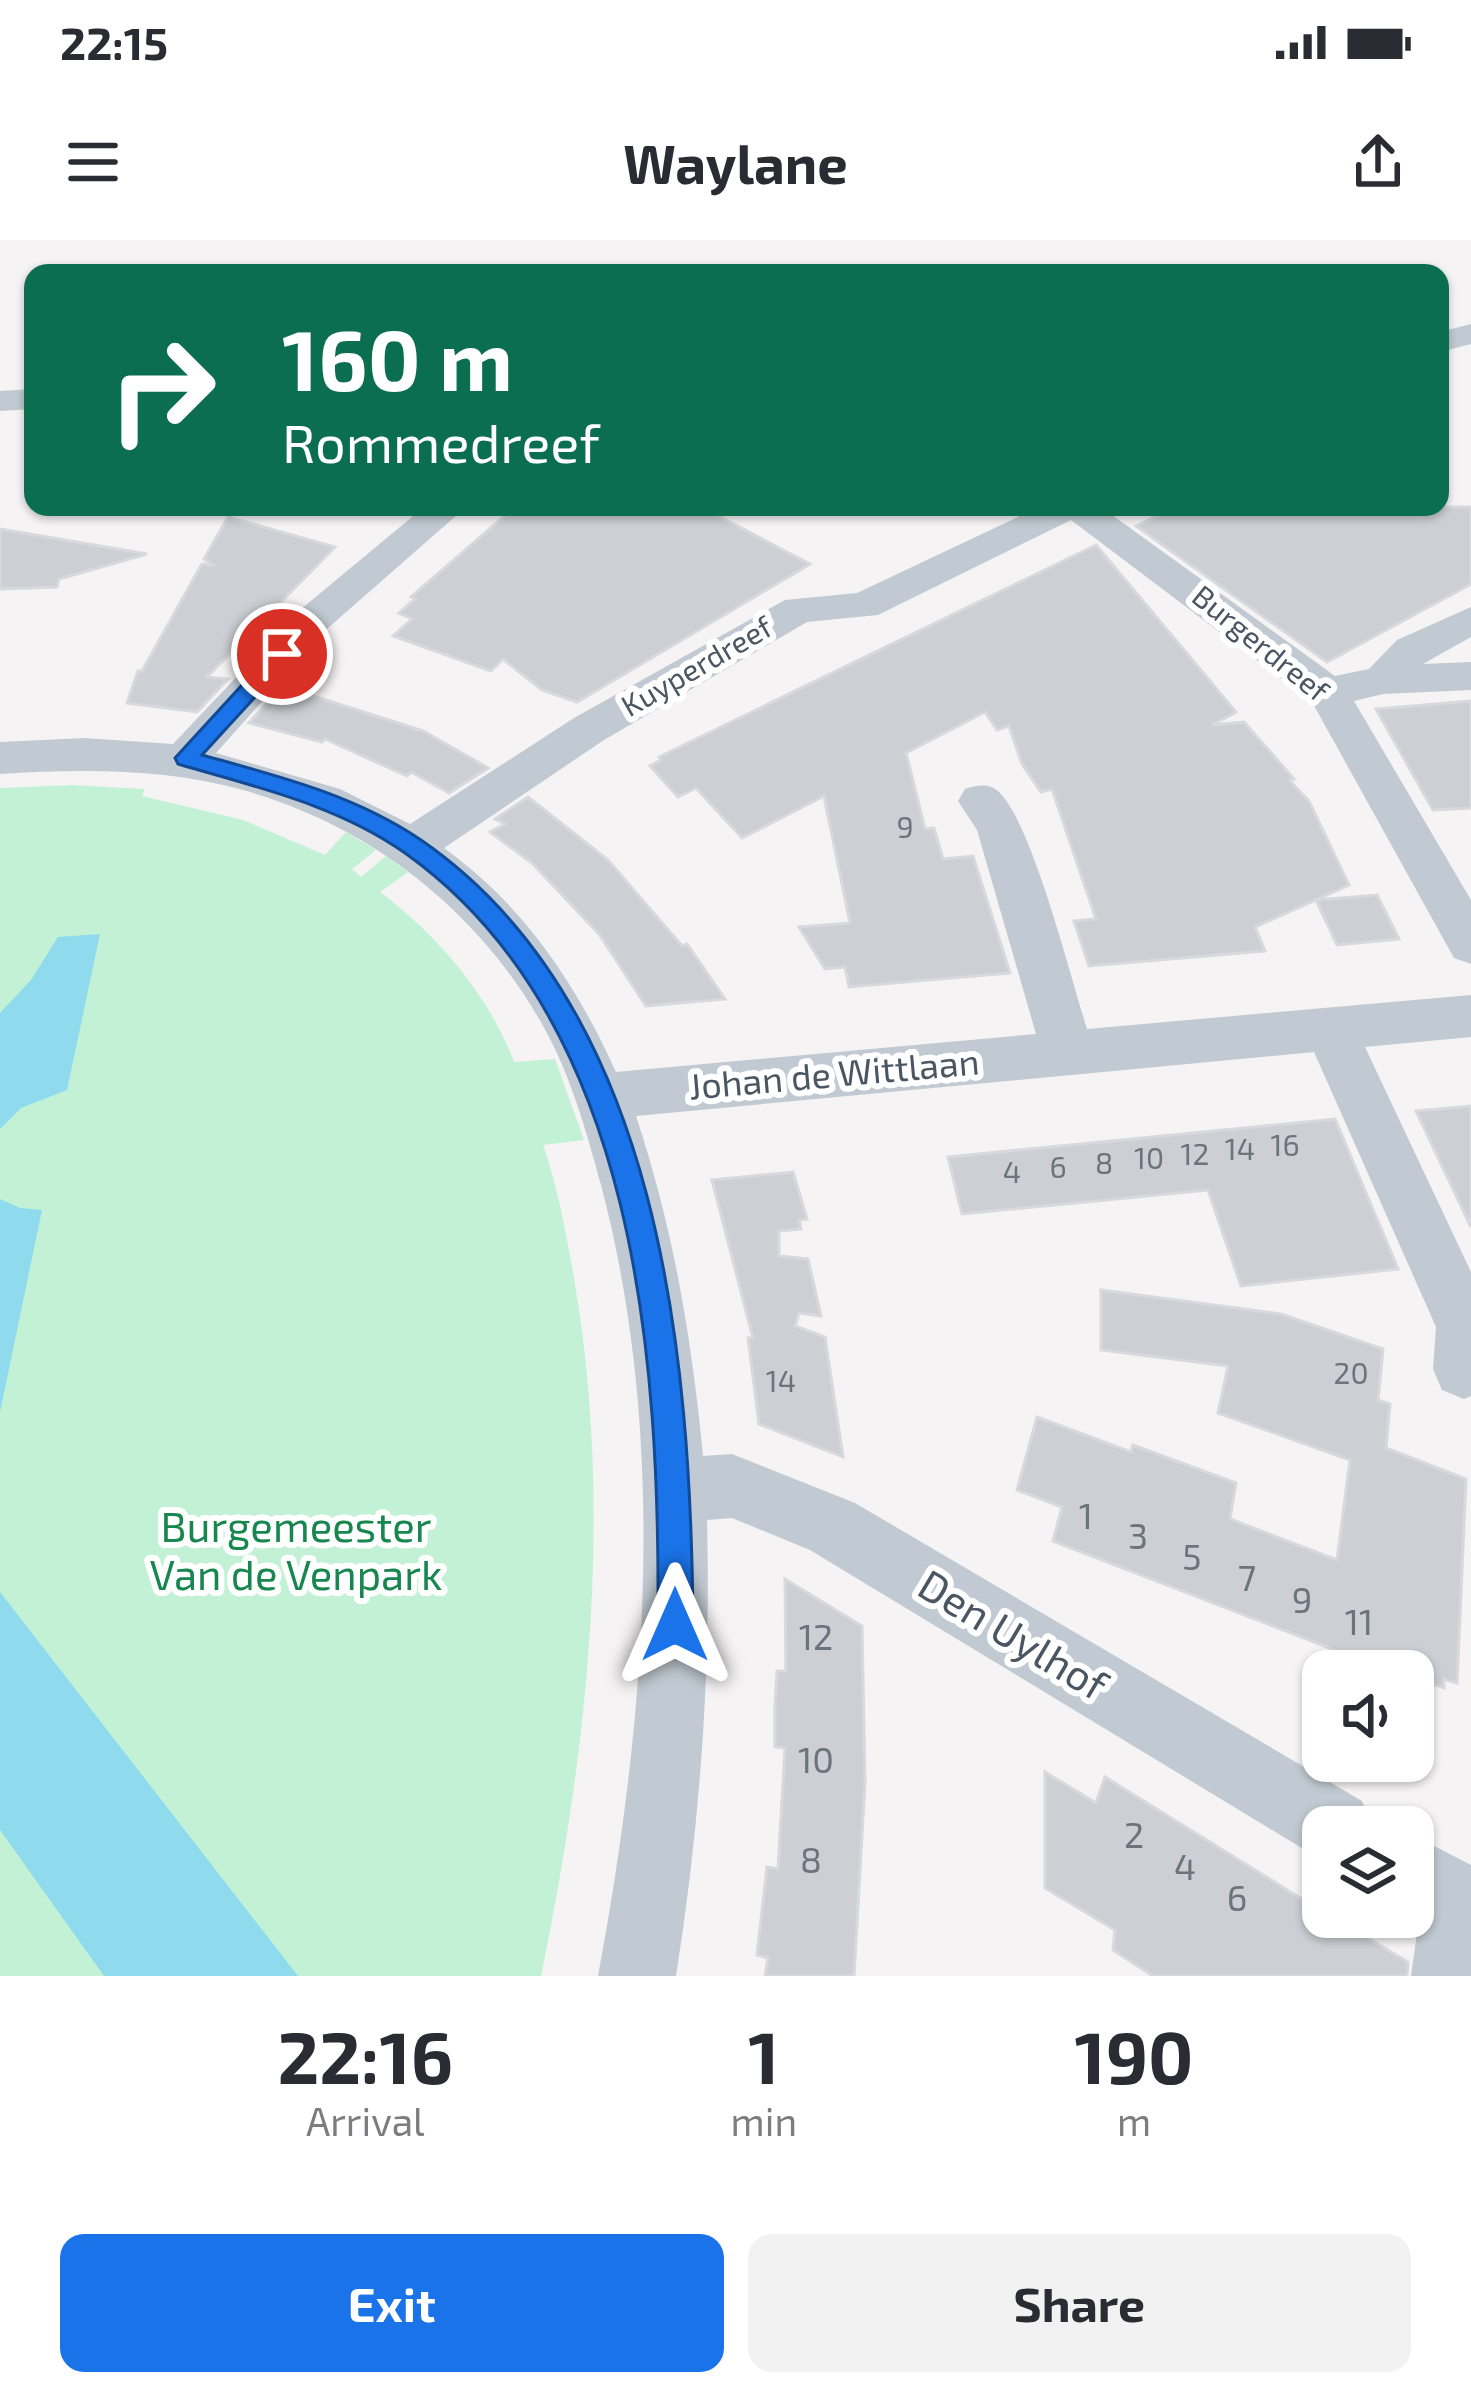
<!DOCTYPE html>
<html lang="en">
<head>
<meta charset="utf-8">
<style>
	:root { --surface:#fff; --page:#f2f2f3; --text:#2b2b33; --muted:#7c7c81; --accent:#1a73e8 }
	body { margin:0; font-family:"Exo 2",sans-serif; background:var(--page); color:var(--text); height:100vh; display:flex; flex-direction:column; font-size:45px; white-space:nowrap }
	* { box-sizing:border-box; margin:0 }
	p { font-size:39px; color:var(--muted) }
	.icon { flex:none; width:66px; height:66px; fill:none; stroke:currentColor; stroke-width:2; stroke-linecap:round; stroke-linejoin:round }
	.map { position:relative; height:1736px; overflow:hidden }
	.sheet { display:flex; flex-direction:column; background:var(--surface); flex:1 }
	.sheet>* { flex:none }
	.top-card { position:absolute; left:24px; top:24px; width:1425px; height:252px; border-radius:24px; box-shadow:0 3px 9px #0004; background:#0b6e4f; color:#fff; overflow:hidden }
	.tools { position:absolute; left:1302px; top:1410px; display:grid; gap:24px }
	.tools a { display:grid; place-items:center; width:132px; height:132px; border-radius:24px; background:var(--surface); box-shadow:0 3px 9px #0004; font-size:60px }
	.pin { position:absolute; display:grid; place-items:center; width:102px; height:102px; color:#fff; margin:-51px; border:6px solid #fff; border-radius:50%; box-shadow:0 3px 12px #0007 }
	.me { position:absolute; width:132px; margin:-66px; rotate:0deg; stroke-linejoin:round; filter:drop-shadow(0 0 9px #0008) }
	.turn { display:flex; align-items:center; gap:42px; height:252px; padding:0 60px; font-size:54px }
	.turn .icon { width:156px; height:156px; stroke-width:2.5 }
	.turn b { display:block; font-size:84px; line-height:102px }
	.eta { display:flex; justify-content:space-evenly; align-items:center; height:204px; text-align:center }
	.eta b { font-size:72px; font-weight:700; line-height:84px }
	.action { display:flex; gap:24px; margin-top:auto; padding:24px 60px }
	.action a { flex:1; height:138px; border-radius:24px; background:var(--accent); color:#fff; font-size:48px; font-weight:700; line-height:138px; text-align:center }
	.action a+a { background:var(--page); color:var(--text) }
	.status { display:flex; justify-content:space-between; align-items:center; height:84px; padding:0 60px; background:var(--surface); direction:ltr }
	.status svg { height:33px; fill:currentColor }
	header { display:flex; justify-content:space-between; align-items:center; height:156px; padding:0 60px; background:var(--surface); font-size:54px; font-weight:700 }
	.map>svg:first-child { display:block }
	.green { fill:#c3f1d5 }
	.water { fill:#90daee }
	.building { fill:#cdcfd5; stroke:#d7d9de; stroke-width:3 }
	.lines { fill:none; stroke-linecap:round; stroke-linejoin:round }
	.minor { fill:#c1cad2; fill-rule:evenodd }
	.route { fill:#1a73e8; stroke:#114b97; stroke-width:3 }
	.labels { text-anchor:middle; stroke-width:12; stroke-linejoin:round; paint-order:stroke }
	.far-street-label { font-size:30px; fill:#4a5661; stroke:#fff }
	.number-label { font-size:30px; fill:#6b747e }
	.street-label { font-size:36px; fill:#4a5661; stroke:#fff }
	.near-number-label { font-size:36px; fill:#6b747e }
	.near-park-label { font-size:42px; fill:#17864f; stroke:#fff }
	.near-street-label { font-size:42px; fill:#4a5661; stroke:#fff }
</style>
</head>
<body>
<div class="status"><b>22:15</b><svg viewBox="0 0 49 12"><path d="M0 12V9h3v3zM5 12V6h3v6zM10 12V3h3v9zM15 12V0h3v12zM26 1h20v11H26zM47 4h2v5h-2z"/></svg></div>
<header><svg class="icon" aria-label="menu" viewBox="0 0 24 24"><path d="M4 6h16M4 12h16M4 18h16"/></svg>Waylane<svg class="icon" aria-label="share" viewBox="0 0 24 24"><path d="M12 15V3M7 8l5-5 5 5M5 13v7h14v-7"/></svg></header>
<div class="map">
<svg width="1471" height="1736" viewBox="0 0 1471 1736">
	<rect width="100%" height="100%" fill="#f5f3f3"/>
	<path class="green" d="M73 545 145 549 142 556 243 580 325 615 346 592 376 610 352 629 361 637 386 616 408 632 380 652C437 695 489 755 514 822L555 819 584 900 543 905C558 948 566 993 574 1038 614 1271 588 1507 541 1736H0V548Z"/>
	<g class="water">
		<path d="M100 694 67 850 21 868 0 889V773L31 740 58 697Z"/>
		<path d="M0 959 20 968 42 970 0 1172Z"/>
		<path d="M0 1352 298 1736H104L0 1590Z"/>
	</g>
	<g class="building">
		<path d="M515 267H701L810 324 577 462 542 450 503 419 491 431 393 396 412 379 399 373 415 359 411 357Z"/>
		<path d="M1176 267H1471V344L1327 422 1136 286Z"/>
		<path d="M228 277 335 307 207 437 228 439 197 472 127 463 138 431H142L202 324 215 326 204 319Z"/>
		<path d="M0 289 147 314 59 339 57 347 0 349Z"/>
		<path d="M1096 305 1236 472 1212 485 1244 482 1294 539 1289 540 1309 561 1349 645 1255 687 1265 711 1089 726 1074 681 1096 679 1052 549 1041 552 1022 524 1009 486 997 490 985 472 906 513 925 589 934 588 943 619 973 616 1010 733 849 747 845 727 825 729 799 687 850 683 824 556 742 598 696 548 678 557 650 526 661 520 659 517Z"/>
		<path d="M282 446 423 491 488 528 449 553 411 532 407 536 325 499 322 502 249 483Z"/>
		<path d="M1471 461V568L1433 570 1376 469Z"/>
		<path d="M528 557 608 620 682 706 687 704 725 759 646 766 599 694 532 623 490 592 505 584 495 579Z"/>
		<path d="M1377 655 1399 699 1337 705 1316 660Z"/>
		<path d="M1471 866V987L1416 871Z"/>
		<path d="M1335 879 1398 1029 1241 1046 1208 950 962 974 948 917Z"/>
		<path d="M793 932 807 979 799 980 801 989 779 991V1016L808 1019 821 1076 799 1073 795 1086 825 1097 843 1217 759 1184 748 1098H753L712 940Z"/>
		<path d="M1101 1050 1281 1074 1383 1109 1378 1160 1390 1164 1386 1208 1466 1239 1457 1443 1444 1439V1448L1413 1437V1431L1384 1429 1053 1301 1062 1267 1017 1250 1037 1177 1131 1212 1133 1205 1236 1243 1230 1279 1337 1320 1350 1220 1218 1173 1228 1126 1101 1110Z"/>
		<path d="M785 1339 862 1386 865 1542 854 1736H765L768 1718 757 1715 767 1627 778 1629 785 1508 775 1507V1468L777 1431H786Z"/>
		<path d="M1045 1532 1096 1563 1105 1537 1323 1672V1677H1332L1408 1722 1407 1736H1153L1113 1710 1115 1690 1045 1648Z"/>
	</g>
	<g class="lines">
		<g class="minor">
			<path d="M1471 84V104L1440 112V92Z"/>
			<path d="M33 149V169L0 171V151Z"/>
			<path d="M424 267H466L328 388 216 513 340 549 410 584 574 478 785 360 857 353 1039 267H1101L1335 436 1369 429 1397 400 1471 367V397L1423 424 1471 422V450L1383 454 1354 461 1471 660V724L1454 718 1312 462 1071 280 878 375 807 382 604 500 444 608C524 666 575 742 616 832L1036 794 977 590 958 561 965 549C978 545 989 543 999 552 1032 583 1071 739 1087 789L1471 755V797L1365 807 1471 1032V1156L1464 1159 1442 1150 1433 1129 1436 1087 1314 812 636 876C673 987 692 1099 703 1216L732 1214 855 1263 1362 1561 1373 1587H1323V1619L1310 1613 810 1310 732 1278 707 1280C711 1434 700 1584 676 1736H598C646 1478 669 1202 601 945 586 890 570 833 542 784 478 670 369 585 243 550 163 528 82 529 0 534V502L84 498 173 504 300 370Z"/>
			<path d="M1413 1595 1471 1625V1736H1411L1419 1679 1413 1675Z"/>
		</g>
	</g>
	<path class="route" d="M282 407 290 409V419L202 515C278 536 355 555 421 600 662 766 691 1118 693 1385L688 1397 675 1402 663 1397 658 1385C660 1122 639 780 405 613 337 565 256 547 178 524L175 518 275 409Z"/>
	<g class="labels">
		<g class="far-street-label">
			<text transform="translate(1260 404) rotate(39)" y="10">Burgerdreef</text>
			<text transform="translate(697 427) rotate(-30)" y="10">Kuyperdreef</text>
		</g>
		<g class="number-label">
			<text x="905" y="598">9</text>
			<text x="1285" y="916">16</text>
			<text x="1240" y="920">14</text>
			<text x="1195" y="925">12</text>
			<text x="1149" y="929">10</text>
			<text x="1104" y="934">8</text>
			<text x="1058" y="938">6</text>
			<text x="1012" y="943">4</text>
			<text x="1351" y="1144">20</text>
			<text x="781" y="1152">14</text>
		</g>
		<g class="street-label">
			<text transform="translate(834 834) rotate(-5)" y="13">Johan de Wittlaan</text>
		</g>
		<g class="near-number-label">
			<text x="1086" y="1289">1</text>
			<text x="1138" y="1309">3</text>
			<text x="1192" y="1330">5</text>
			<text x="1247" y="1351">7</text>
			<text x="1302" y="1373">9</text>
			<text x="1359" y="1395">11</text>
			<text x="816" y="1410">12</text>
			<text x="816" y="1533">10</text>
			<text x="1134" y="1608">2</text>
			<text x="811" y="1633">8</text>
			<text x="1185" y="1640">4</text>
			<text x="1237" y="1671">6</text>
		</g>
		<g class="near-park-label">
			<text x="296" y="1302">Burgemeester<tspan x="296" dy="48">Van de Venpark</tspan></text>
		</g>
		<g class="near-street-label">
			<text transform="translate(1013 1395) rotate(31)" y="15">Den Uylhof</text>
		</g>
	</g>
</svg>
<div class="tools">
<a><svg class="icon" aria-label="sound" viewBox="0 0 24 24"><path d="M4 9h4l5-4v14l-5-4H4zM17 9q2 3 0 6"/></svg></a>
<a><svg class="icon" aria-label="layers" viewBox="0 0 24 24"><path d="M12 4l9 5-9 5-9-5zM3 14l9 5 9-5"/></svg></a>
</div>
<div class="pin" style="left:282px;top:414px;background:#d93025"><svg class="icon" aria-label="arrive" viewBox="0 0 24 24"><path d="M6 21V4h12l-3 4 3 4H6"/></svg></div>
<svg class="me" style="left:675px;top:1385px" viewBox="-20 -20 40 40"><path d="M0-17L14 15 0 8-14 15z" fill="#1a73e8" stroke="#fff" stroke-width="4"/></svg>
<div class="top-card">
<div class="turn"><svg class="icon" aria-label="right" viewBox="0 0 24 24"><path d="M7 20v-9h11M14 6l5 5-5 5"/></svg><div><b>160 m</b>Rommedreef</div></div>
</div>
</div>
<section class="sheet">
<div class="eta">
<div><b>22:16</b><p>Arrival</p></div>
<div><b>1</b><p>min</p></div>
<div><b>190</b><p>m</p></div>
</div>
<div class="action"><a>Exit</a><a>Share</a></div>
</section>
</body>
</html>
